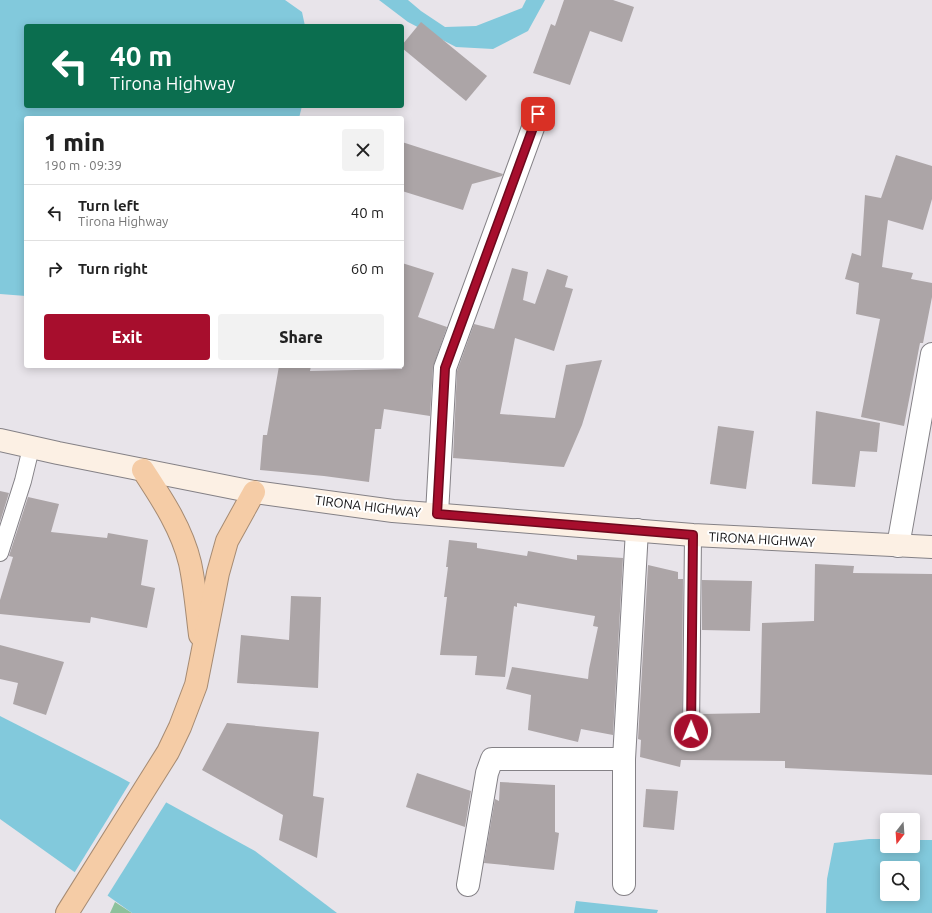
<!DOCTYPE html>
<html lang="en">
<head>
<meta charset="utf-8">
<style>
	:root { --surface:#fff; --page:#f2f2f2; --text:#222; --muted:#767676; --line:#e0e0e0; --accent:#a70e2d }
	body { margin:0; font-family:Ubuntu,sans-serif; background:var(--page); color:var(--text); height:100vh; display:flex; flex-direction:column; font-size:15px; white-space:nowrap }
	* { box-sizing:border-box; margin:0 }
	p { font-size:13px; color:var(--muted) }
	.icon { flex:none; width:22px; height:22px; fill:none; stroke:currentColor; stroke-width:2; stroke-linecap:round; stroke-linejoin:round }
	.map { position:relative; flex:1; overflow:hidden }
	.drawer { position:absolute; left:24px; top:116px; width:380px; height:252px; display:flex; flex-direction:column; background:var(--surface); border-radius:4px; box-shadow:0 2px 10px #0003 }
	.drawer>* { flex:none }
	.hud { position:absolute; left:24px; top:24px; width:380px; height:84px; border-radius:4px; box-shadow:0 2px 10px #0003; background:#0b6e4f; color:#fff; overflow:hidden }
	.needle { width:26px; rotate:197deg }
	.tools { position:absolute; left:880px; top:813px; display:grid; gap:8px }
	.tools a { display:grid; place-items:center; width:40px; height:40px; border-radius:4px; background:var(--surface); box-shadow:0 2px 10px #0003; font-size:20px }
	.pin { position:absolute; display:grid; place-items:center; width:34px; height:34px; color:#fff; margin:-17px; border-radius:8px; box-shadow:0 2px 6px #0006 }
	.me { position:absolute; width:44px; margin:-22px; rotate:1deg; stroke-linejoin:round; filter:drop-shadow(0 0 3px #0008) }
	.turn { display:flex; align-items:center; gap:14px; height:84px; padding:0 20px; font-size:18px }
	.turn .icon { width:52px; height:52px; stroke-width:2.5 }
	.turn b { display:block; font-size:28px; line-height:34px }
	.round { display:grid; place-items:center; flex:none; width:42px; height:42px; border-radius:4px; background:var(--page) }
	.headline { display:flex; align-items:center; justify-content:space-between; height:68px; padding:0 20px }
	h1 { font-size:24px; font-weight:800; line-height:30px }
	.action { display:flex; gap:8px; margin-top:auto; padding:8px 20px }
	.action a { flex:1; height:46px; border-radius:4px; background:var(--accent); color:#fff; font-size:16px; font-weight:800; line-height:46px; text-align:center }
	.action a+a { background:var(--page); color:var(--text) }
	ul { padding:0; list-style:none }
	li { display:flex; align-items:center; gap:12px; height:56px; padding:0 20px; border-top:1px solid var(--line) }
	li div { flex:1 }
	li b { display:block; font-size:15px }
	li em { font-style:normal }
	.map>svg:first-child { display:block }
	.forest { fill:#8dc19c }
	.water { fill:#82c9dc; fill-rule:evenodd }
	.pier { fill:#e8e4ea }
	.building { fill:#aca5a7 }
	.lines { fill:none; stroke-linecap:round; stroke-linejoin:round }
	.lane-casing { stroke:#848186; stroke-width:18 }
	.street-casing { stroke:#848186; stroke-width:24 }
	.secondary-casing { stroke:#848186; stroke-width:24 }
	.highway-casing { stroke:#a68b73; stroke-width:24 }
	.lane { stroke:#fff; stroke-width:16 }
	.street { stroke:#fff; stroke-width:22 }
	.secondary { stroke:#fcf0e4; stroke-width:22 }
	.highway { stroke:#f5cca6; stroke-width:22 }
	.route-casing { stroke:#6d091d; stroke-width:10 }
	.route { stroke:#a70e2d; stroke-width:7 }
	.labels { text-anchor:middle; stroke-width:4; stroke-linejoin:round; paint-order:stroke }
	.street-label { font-size:13px; fill:#121113; stroke:#fff }
</style>
</head>
<body>
<div class="map">
<svg width="932" height="913" viewBox="0 0 932 913">
	<rect width="100%" height="100%" fill="#e8e4ea"/>
	<path class="forest" d="M115 902 132 913H110Z"/>
	<g class="water">
		<path d="M0 0H285L302 12 305 26H26V106H302L299 118H26V296L0 294Z"/>
		<path d="M379 0H408L421 11 445 27 476 26 522 8 526 0H545L528 31 493 49 456 47 408 22Z"/>
		<path d="M0 716 118 776 255 851 337 913H132L0 819Z"/>
		<path d="M869 839H887V846H913V840H932V913H826L827 879 834 843ZM887 868H913V894H887Z"/>
		<path d="M576 901 658 910 657 913H574Z"/>
	</g>
	<path class="pier" d="M131 781 167 801 106 898 73 875Z"/>
	<g class="building">
		<path d="M564 0H613L634 7 622 42 590 31 570 85 533 73 551 24 555 26Z"/>
		<path d="M421 22 487 76 466 101 402 48V45Z"/>
		<path d="M402 142 430 151 503 174 502 176 472 184 463 210 402 191Z"/>
		<path d="M896 155 932 166V199L923 230 888 220 882 267 913 273 911 279 932 283V297L923 343H920L904 426 861 417 880 319 856 314 859 283 845 279 852 253 861 256 865 195 881 198Z"/>
		<path d="M402 263 434 273 418 317 447 327 433 367 430 416 384 409 381 429H375L369 482 324 476 260 470 263 435H267L279 366H311L310 371 402 369Z"/>
		<path d="M512 268 528 272 523 300 535 304 547 269 568 276 565 287 573 289 554 351 515 338 500 414 555 418 566 365 602 360 582 425 564 467 453 458 457 371 474 324 494 329Z"/>
		<path d="M816 411 880 423 877 452 860 451 855 487 812 484Z"/>
		<path d="M718 426 754 431 746 489 710 484Z"/>
		<path d="M0 491 9 493 0 522Z"/>
		<path d="M28 497 59 504 51 532 107 538 108 533 148 540 141 585 155 588 147 628 91 617 90 623 0 614V600L13 557 9 556Z"/>
		<path d="M449 540 477 543V548L527 556 528 551 577 560V555L623 558 613 735 581 729 578 742 528 730 531 695 506 689 512 667 588 679 589 669 598 627 593 626 595 616 517 603V607L514 606 505 677 475 675 477 656 440 655 447 597H444L448 567H446Z"/>
		<path d="M815 564 854 566 853 573 932 574V775L785 768V761L681 760 680 767 640 757 641 740 638 739 648 565 678 572V579H683L682 731 686 739 691 740 699 735 701 714 760 713 762 623 814 621Z"/>
		<path d="M702 580 752 581 750 631 702 630Z"/>
		<path d="M291 596 321 597 318 688 237 683 241 635 289 640Z"/>
		<path d="M0 645 64 662 46 715 13 704 18 683 0 679Z"/>
		<path d="M227 723 319 732 313 796 324 798 317 858 279 840 283 815 202 770Z"/>
		<path d="M417 773 471 791 465 827 406 807Z"/>
		<path d="M500 782 555 785V832L559 833 554 870 484 863 495 799 499 801Z"/>
		<path d="M646 789 678 791 674 830 643 827Z"/>
	</g>
	<g class="lines">
		<g class="lane-casing">
			<g id="lane">
				<path d="M0 553 23 481 31 448"/>
				<path d="M691 731 693 535"/>
			</g>
		</g>
		<g class="street-casing">
			<g id="street">
				<path d="M437 514 445 368 538 114"/>
				<path d="M898 546 932 354"/>
				<path d="M624 884V759"/>
				<path d="M468 885 487 773 492 759H624L637 530"/>
			</g>
		</g>
		<g class="secondary-casing">
			<path id="secondary" d="M0 440 58 453 254 492 393 511 693 535 932 547"/>
		</g>
		<g class="highway-casing">
			<g id="highway">
				<path d="M143 470C162 499 182 529 190 563 195 586 197 611 200 635"/>
				<path d="M67 913 168 752 180 727 196 685 218 573 227 541 254 492"/>
			</g>
		</g>
		<use href="#lane" class="lane"/>
		<use href="#street" class="street"/>
		<use href="#secondary" class="secondary"/>
		<use href="#highway" class="highway"/>
	</g>
	<g class="lines">
		<g class="route-casing">
			<path id="route" d="M538 114 445 368 437 514 693 535 691 731"/>
		</g>
		<use href="#route" class="route"/>
	</g>
	<g class="labels">
		<g class="street-label">
			<text transform="translate(368 506) rotate(7)" y="5">TIRONA HIGHWAY</text>
			<text transform="translate(762 539) rotate(3)" y="5">TIRONA HIGHWAY</text>
		</g>
	</g>
</svg>
<div class="tools">
<a><svg class="needle" viewBox="-14 -14 28 28"><path d="M0-13l5 13h-10z" fill="#e53935"/><path d="M0 13l5-13h-10z" fill="#767676"/></svg></a>
<a><svg class="icon" aria-label="search" viewBox="0 0 24 24"><circle cx="10" cy="10" r="6"/><path d="M15 15l6 6"/></svg></a>
</div>
<div class="pin" style="left:538px;top:114px;background:#d93025"><svg class="icon" aria-label="arrive" viewBox="0 0 24 24"><path d="M6 21V4h12l-3 4 3 4H6"/></svg></div>
<svg class="me" style="left:691px;top:731px" viewBox="-20 -20 40 40"><circle r="17" fill="#a70e2d" stroke="#fff" stroke-width="3"/><path d="M0-11L8 9 0 5-8 9z" fill="#fff"/></svg>
<div class="hud">
<div class="turn"><svg class="icon" aria-label="left" viewBox="0 0 24 24"><path d="M17 20v-9H6M10 6l-5 5 5 5"/></svg><div><b>40 m</b>Tirona Highway</div></div>
</div>
<section class="drawer">
<div class="headline"><div><h1>1 min</h1><p>190 m · 09:39</p></div><a class="round"><svg class="icon" aria-label="close" viewBox="0 0 24 24"><path d="M6 6l12 12M18 6L6 18"/></svg></a></div>
<ul>
<li><svg class="icon" aria-label="left" viewBox="0 0 24 24"><path d="M17 20v-9H6M10 6l-5 5 5 5"/></svg><div><b>Turn left</b><p>Tirona Highway</p></div><em>40 m</em></li>
<li><svg class="icon" aria-label="right" viewBox="0 0 24 24"><path d="M7 20v-9h11M14 6l5 5-5 5"/></svg><div><b>Turn right</b></div><em>60 m</em></li>
</ul>
<div class="action"><a>Exit</a><a>Share</a></div>
</section>
</div>
</body>
</html>
